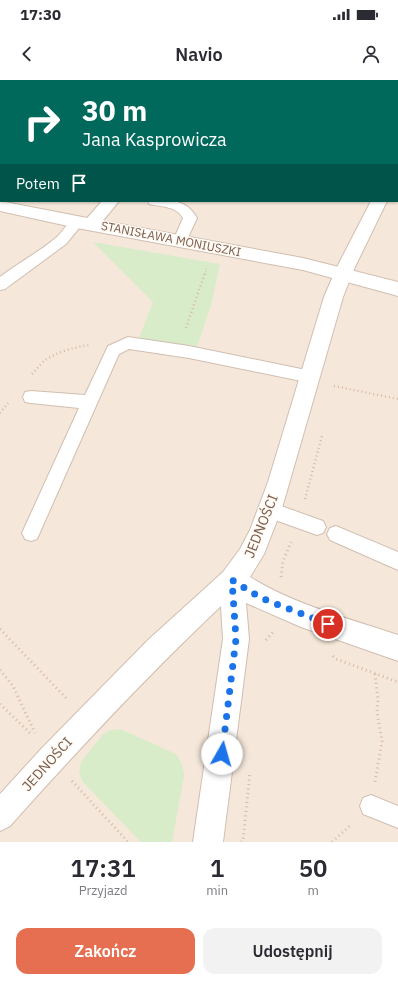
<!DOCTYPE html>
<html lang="pl">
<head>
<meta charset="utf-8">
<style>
	:root { --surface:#fff; --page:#f2f2f3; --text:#2b2b33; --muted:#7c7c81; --accent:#e76f51 }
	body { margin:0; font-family:"IBM Plex Sans",sans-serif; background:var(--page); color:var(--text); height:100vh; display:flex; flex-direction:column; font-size:15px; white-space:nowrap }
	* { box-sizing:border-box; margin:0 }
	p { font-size:13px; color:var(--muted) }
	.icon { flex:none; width:22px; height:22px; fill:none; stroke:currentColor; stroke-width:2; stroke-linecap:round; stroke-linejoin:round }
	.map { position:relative; height:762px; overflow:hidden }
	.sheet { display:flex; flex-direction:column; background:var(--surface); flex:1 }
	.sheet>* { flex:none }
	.top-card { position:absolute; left:0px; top:0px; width:398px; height:122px; box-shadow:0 1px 3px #0004; background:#00695c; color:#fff; overflow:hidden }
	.pin { position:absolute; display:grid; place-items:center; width:34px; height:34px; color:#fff; margin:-17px; border:2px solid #fff; border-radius:50%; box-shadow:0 1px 4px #0007 }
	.me { position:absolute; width:44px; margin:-22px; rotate:7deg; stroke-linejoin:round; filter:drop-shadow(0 0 3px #0008) }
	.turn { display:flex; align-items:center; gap:14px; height:84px; padding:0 16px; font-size:18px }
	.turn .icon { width:52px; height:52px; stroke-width:2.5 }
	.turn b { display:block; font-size:28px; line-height:34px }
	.then { display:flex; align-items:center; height:38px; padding:0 16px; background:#0003; gap:8px; font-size:15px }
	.eta { display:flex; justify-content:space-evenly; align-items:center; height:68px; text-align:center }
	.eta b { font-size:24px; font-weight:600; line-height:28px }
	.primary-button { display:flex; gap:8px; margin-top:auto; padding:8px 16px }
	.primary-button a { flex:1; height:46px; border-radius:12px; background:var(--accent); color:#fff; font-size:16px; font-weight:600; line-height:46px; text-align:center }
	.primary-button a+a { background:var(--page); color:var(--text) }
	.status { display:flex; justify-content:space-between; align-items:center; height:28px; padding:0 20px; background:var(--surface); direction:ltr }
	.status svg { height:11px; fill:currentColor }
	header { display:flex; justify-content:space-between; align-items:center; height:52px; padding:0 16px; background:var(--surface); font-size:18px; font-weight:600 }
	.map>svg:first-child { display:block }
	.residential { fill:#f5e8da; fill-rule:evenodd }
	.green { fill:#d8ecc9 }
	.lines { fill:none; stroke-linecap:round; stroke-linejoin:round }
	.service-casing { stroke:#d1beb0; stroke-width:2 }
	.minor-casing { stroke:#d1beb0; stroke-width:2 }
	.tertiary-casing { stroke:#d1beb0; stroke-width:2 }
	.path-far2 { stroke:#d9b8a5; stroke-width:2; stroke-dasharray:0.5 2; stroke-linecap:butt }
	.path-far1 { stroke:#d9b8a5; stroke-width:2.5; stroke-dasharray:1 3; stroke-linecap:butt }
	.path { stroke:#d9b8a5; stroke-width:3; stroke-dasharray:1 3.5; stroke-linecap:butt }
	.service { fill:#fff; fill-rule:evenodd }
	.minor { fill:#fff; fill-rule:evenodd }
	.tertiary { fill:#fff; fill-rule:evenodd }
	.route { stroke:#1a73e8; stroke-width:7; stroke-dasharray:0 12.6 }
	.labels { text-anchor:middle; stroke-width:3; stroke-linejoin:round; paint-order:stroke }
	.far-street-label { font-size:12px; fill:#7a5c4d; stroke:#fffaf3 }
	.street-label { font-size:14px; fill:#7a5c4d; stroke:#fffaf3 }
</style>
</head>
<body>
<div class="status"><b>17:30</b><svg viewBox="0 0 49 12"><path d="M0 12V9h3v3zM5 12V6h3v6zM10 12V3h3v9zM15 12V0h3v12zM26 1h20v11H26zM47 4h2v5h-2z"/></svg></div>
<header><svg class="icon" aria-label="back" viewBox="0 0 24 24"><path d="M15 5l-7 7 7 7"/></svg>Navio<svg class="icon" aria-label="person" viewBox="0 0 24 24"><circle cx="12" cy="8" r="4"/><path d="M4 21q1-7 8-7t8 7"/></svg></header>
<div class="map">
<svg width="398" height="762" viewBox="0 0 398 762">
	<rect width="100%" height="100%" fill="#fdf6ec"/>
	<path class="residential" d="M0 0H398V762H0ZM1 1H397V121H1Z"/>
	<g class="green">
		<path d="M93 162 220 184 211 225 196 270 138 261 153 222Z"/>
		<path d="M120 649 176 674 182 684 184 696 172 762H141L82 701 79 692 81 682 103 654 111 650Z"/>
	</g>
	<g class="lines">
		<g class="service-casing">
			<g id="service">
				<path d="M148 121C169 121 185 117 197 138L185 164 180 166 175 164 173 161 183 138C176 126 162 127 149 124Z"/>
				<path d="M77 138 82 139 84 142 66 164 5 209 0 210V197C18 183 39 172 57 157 63 151 69 140 77 138Z"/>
				<path d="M128 257 189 266 311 291 317 293 319 297 317 301 311 303 189 278 129 269 119 274 37 459 31 461 25 459 22 453 79 328 31 323 25 322 23 317 25 312 31 311 85 315 108 266Z"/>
				<path d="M270 422 323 441 326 447 323 453 317 455 264 436 261 430 264 424Z"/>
				<path d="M336 446 398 472V490L330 460 327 454 330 448Z"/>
				<path d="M371 715 398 726V748L363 734 360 726 363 718Z"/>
			</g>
		</g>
		<g class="minor-casing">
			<g id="minor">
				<path d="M391 0H398V11L397 1H391Z"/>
				<path d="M397 29H398L397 49Z"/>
				<rect x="0" y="37" width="1" height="8"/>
				<rect x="397" y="86" width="1" height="11"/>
				<path d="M102 121H119L97 148 91 150 85 148 82 144Z"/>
				<path d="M371 121H387L354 189 343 217 282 428 264 474 250 497C295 525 348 538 398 555V581L301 547 246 523 249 559 223 762H193L223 559 221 526C147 596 78 670 10 746L0 751V714L42 668 148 560 223 492 240 469 250 450 268 402 324 217 336 189Z"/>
			</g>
		</g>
		<g class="tertiary-casing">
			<path id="tertiary" d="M0 121 77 136 303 178 398 202V216L303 190 77 148 0 131Z"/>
		</g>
		<path class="path-far2" d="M205 194 207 188"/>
		<g class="path-far1">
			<path d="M186 248 205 193"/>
			<path d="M32 294C36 290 39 286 43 282 55 272 75 267 90 265"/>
			<path d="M334 306 398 319"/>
			<path d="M0 333 8 323"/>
			<path d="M305 419 322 356"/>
		</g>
		<g class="path">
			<path d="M281 497 283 481 291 462"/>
			<path d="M0 549 68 620"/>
			<path d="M266 560 273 552"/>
			<path d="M333 576 336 579 398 602"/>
			<path d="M0 590 13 606 35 653"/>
			<path d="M375 594 378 619 377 632 382 661 375 702"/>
			<path d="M0 624 32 655"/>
			<path d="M72 701 128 762"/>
			<path d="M241 762 243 761 250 692"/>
			<path d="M332 762 352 744"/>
		</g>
		<use href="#service" class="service"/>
		<use href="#minor" class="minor"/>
		<use href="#tertiary" class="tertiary"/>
	</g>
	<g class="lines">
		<path class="route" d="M222 674 236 559 232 500 261 518 328 544"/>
	</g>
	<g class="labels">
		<g class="far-street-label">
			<text transform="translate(171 159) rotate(11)" y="4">STANISŁAWA MONIUSZKI</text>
		</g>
		<g class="street-label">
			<text transform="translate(261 446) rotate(-68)" y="5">JEDNOŚCI</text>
			<text transform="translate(47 684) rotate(-48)" y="5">JEDNOŚCI</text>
		</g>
	</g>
</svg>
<div class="pin" style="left:328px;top:544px;background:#d93025"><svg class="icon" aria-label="arrive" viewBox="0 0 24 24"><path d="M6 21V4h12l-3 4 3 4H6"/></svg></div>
<svg class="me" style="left:222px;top:674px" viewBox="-20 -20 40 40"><circle r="19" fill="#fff"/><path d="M0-13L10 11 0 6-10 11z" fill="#1a73e8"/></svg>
<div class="top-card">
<div class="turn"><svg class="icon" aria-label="right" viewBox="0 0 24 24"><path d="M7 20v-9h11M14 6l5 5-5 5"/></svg><div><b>30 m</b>Jana Kasprowicza</div></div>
<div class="then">Potem<svg class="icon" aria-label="arrive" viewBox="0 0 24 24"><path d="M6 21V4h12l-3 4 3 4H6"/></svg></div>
</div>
</div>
<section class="sheet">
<div class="eta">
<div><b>17:31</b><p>Przyjazd</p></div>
<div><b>1</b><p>min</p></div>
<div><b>50</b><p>m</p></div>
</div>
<div class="primary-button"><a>Zakończ</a><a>Udostępnij</a></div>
</section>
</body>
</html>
